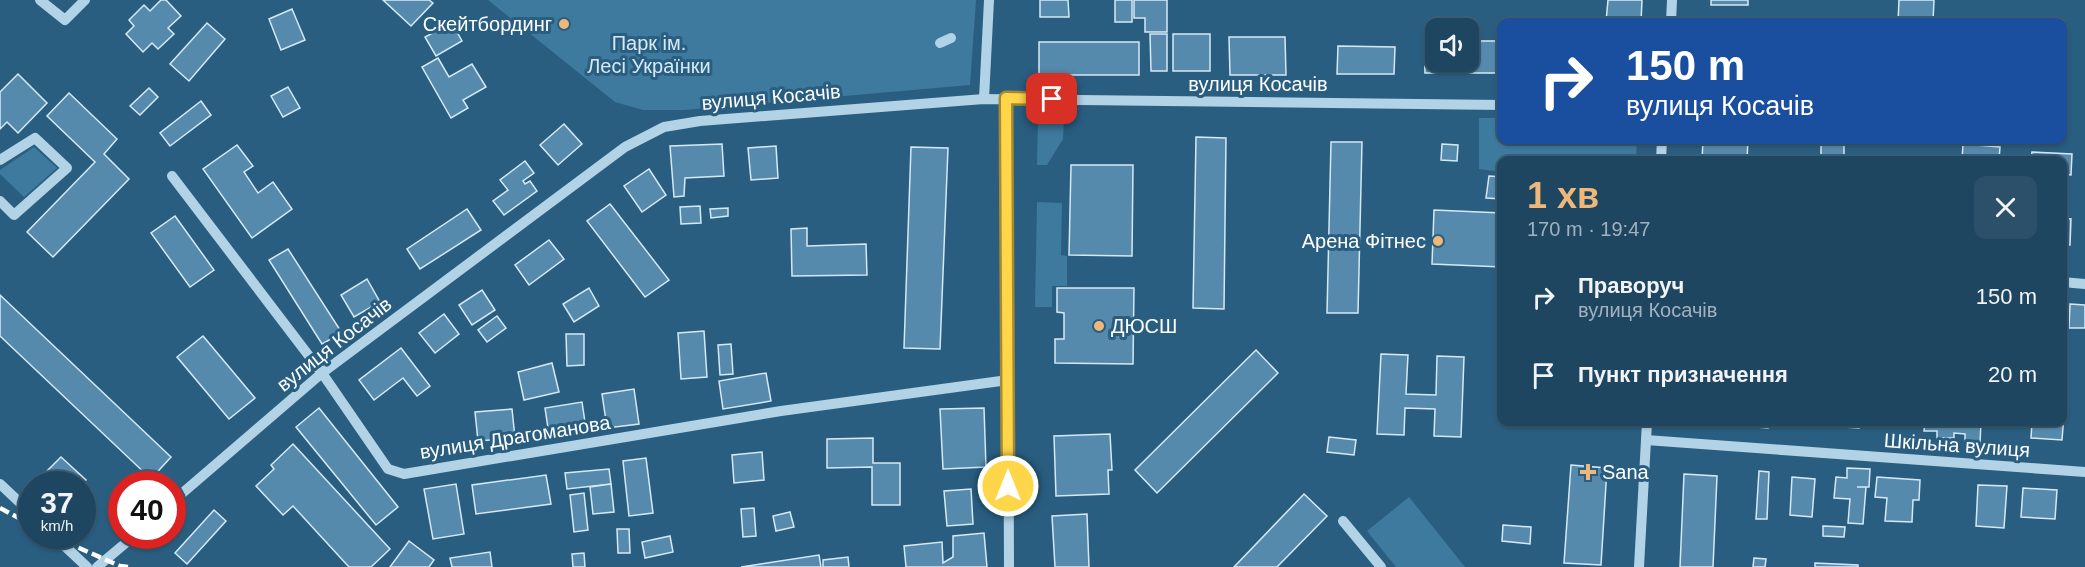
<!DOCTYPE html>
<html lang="uk">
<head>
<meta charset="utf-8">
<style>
	:root { --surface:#1f4661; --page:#2c506a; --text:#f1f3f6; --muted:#a1b1bd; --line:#3c5e76; --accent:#edb879 }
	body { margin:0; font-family:Helvetica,sans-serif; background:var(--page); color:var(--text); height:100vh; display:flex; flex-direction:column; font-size:22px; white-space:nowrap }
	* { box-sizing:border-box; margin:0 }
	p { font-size:20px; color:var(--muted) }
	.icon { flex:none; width:33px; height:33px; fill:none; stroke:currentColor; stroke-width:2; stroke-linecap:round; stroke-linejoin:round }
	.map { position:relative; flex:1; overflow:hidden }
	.sheet { position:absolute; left:1497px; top:156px; width:570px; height:270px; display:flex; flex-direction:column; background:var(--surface); border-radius:12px; box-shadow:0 2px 4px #0004,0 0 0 2px var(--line) }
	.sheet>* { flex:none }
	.banner { position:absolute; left:1497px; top:18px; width:570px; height:126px; border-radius:12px; box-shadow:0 2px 4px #0004,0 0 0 2px var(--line); background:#1a4fa0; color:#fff; overflow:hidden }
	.tools { position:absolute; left:1425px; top:18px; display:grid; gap:12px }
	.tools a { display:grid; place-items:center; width:54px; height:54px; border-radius:12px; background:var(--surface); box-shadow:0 2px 4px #0004,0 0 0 2px var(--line); font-size:30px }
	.speed { position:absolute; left:18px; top:471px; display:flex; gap:12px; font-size:30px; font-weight:700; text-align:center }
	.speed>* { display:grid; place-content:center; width:78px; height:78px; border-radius:50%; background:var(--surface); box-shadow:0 2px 4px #0004,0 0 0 2px var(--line); line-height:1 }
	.speed small { font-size:15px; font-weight:400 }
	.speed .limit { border:9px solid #d22; background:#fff; color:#111 }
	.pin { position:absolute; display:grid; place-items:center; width:51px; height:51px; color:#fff; margin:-26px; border-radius:12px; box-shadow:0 3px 9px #0006 }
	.me { position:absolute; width:66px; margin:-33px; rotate:0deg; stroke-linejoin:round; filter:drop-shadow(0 0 4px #0008) }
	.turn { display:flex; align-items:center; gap:21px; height:126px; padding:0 30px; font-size:27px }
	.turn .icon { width:78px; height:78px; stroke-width:2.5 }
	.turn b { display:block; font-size:42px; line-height:51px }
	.round { display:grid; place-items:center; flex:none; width:63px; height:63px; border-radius:12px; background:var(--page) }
	.summary { display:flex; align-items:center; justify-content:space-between; height:102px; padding:0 30px }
	h1 { font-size:36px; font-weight:700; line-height:45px; color:var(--accent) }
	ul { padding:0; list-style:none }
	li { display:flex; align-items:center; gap:18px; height:78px; padding:0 30px }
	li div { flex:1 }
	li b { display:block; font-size:22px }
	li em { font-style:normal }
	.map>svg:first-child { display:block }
	.green { fill:#3e799e }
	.building { fill:#568aac; stroke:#d5e9f5; stroke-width:1.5 }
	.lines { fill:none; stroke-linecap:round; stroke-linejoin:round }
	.minor { stroke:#b2d2e6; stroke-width:10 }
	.rail { stroke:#fff; stroke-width:4.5; stroke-dasharray:10 4.5; stroke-linecap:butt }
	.route-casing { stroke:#a68a30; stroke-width:15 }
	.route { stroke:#ffd54a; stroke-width:10 }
	.poi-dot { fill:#edb879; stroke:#295e81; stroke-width:2 }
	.labels { text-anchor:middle; stroke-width:6; stroke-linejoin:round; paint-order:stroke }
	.poi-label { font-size:20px; fill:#fff; stroke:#295e81; text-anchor:end }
	.park-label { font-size:20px; fill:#d5e9f5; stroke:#295e81 }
	.street-label { font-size:20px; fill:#fff; stroke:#295e81 }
</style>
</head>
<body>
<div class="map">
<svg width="2085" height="567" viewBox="0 0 2085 567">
	<rect width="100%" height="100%" fill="#295e81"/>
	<g class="green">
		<path d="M488 0H976L970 85 684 110H643L615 102Z"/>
		<path d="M1038 118 1064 119 1063 139 1047 165H1037Z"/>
		<path d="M1479 118H1501L1502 140H1637L1636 160H1502L1501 172 1479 169Z"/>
		<path d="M34 147 57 168 24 197 0 174V170Z"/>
		<path d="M1037 202 1062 203 1061 255 1067 256V286H1052V307H1035Z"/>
		<path d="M1409 497 1465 567H1396L1367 531Z"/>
	</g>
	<g class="building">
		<path d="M161 0H166L181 16 168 28 174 34 158 49 152 43 143 52 126 34 134 26 129 20 144 5 150 11Z"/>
		<path d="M383 0H429L433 3 411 26Z"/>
		<path d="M1040 0H1068L1069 17H1040Z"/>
		<rect x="1115" y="0" width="17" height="22"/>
		<path d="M1134 0H1167V32H1145V18H1134Z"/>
		<path d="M1608 0H1642L1641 22H1606Z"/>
		<rect x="1711" y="0" width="37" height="5"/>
		<path d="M1899 0H1934L1933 22H1898Z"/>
		<path d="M292 9 305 40 281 50 269 19Z"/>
		<path d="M207 23 225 39 189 81 170 64Z"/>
		<path d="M452 23 462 41 436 56 425 37Z"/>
		<path d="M1150 34H1167V71H1151Z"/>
		<rect x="1173" y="34" width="37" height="37"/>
		<path d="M1229 37H1285L1286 75H1230Z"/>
		<path d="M1424 40H1436V62H1468V41H1502V73H1425Z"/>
		<rect x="1039" y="42" width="100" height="33"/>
		<path d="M1338 46 1395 47 1394 74H1337Z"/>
		<path d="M438 58 449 77 472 64 486 87 463 100 468 108 451 118 422 67Z"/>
		<path d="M18 74 47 103 18 133 7 122 0 129V92Z"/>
		<path d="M288 87 300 108 283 117 271 96Z"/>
		<path d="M149 88 158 97 140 115 130 106Z"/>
		<path d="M69 93 117 139 104 154 129 179 53 257 27 232 95 162 47 116Z"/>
		<path d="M201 101 211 115 170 146 160 133Z"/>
		<path d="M564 124 582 144 558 165 540 145Z"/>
		<path d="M1196 137 1226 138 1224 309 1193 308Z"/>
		<path d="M1703 140H1748L1747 160H1702Z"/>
		<rect x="1821" y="140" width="23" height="20"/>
		<path d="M1331 142H1362L1358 313H1327Z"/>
		<path d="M722 144 724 176 685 178 684 196 674 197 670 146Z"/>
		<path d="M1442 144 1458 145 1457 161 1441 160Z"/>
		<path d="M1963 144 2000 147 1999 160H1962Z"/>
		<path d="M237 145 253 166 244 172 258 193 273 182 292 209 252 238 203 169Z"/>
		<path d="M776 146 778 178 751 180 748 148Z"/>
		<path d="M911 147 948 148 940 349 904 348Z"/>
		<path d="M2032 152 2072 154 2071 175 2062 174V160H2031Z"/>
		<path d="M525 161 534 173 523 181 525 184 530 181 537 191 504 215 493 201 508 190 500 180Z"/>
		<path d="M1071 165H1133L1132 256 1069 255Z"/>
		<path d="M649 169 666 195 642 212 624 186Z"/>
		<path d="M1489 176 1502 177V199L1486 198Z"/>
		<path d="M610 204 669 280 645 297 587 221Z"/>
		<path d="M700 206 701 223 681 224 680 207Z"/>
		<path d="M728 208V216L711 218 710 209Z"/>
		<path d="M467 209 481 230 420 269 407 249Z"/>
		<path d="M1434 210 1502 213V267L1432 264Z"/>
		<path d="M175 216 214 270 190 287 151 233Z"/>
		<path d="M2062 218 2071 219 2070 245 2062 244Z"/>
		<path d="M807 228V246L866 244 867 275 792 276 791 229Z"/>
		<path d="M549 240 564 259 529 285 515 265Z"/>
		<path d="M288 249 342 333 322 344 269 260Z"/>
		<path d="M367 279 380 302 354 317 341 295Z"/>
		<path d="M589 288 599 306 574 322 563 304Z"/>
		<path d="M1057 288H1134L1133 364 1055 363V339H1064V313L1057 312Z"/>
		<path d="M482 290 495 310 472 325 459 305Z"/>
		<path d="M0 295 171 457 151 479 0 336Z"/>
		<path d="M2070 304 2085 305V328H2069Z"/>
		<path d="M444 314 459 334 435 353 419 333Z"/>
		<path d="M497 316 506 328 487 342 478 330Z"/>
		<path d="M704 331 707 377 681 379 678 333Z"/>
		<path d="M566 334H584V365L567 366Z"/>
		<path d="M203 336 255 398 229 419 177 357Z"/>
		<path d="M731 344 733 374 720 375 718 345Z"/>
		<path d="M401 348 430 386 417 396 403 378 374 400 359 380Z"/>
		<path d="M1256 350 1278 373 1157 493 1135 470Z"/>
		<path d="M1381 354 1408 355 1406 394 1436 395 1437 356 1464 357 1461 437 1434 436 1435 409 1405 408 1404 435 1377 434Z"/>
		<path d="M552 363 559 392 524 400 518 372Z"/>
		<path d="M766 373 771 401 723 409 719 381Z"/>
		<path d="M634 389 639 424 607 428 602 394Z"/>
		<path d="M582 402 586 429 549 435 545 408Z"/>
		<path d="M319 408 398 507 376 525 296 427Z"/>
		<path d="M984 408 986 467 943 469 940 409Z"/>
		<path d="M512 409 515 438 478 441 475 412Z"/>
		<path d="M2062 414H2064L2062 440 2031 438 2032 422H2062Z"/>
		<path d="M1692 422H1769L1768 428Z"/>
		<path d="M1776 422H1811V426L1776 424Z"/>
		<path d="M1827 422H1859V428L1827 426Z"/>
		<path d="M1925 422H1981L1980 443H1965V434L1954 433V438H1937V431H1924Z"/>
		<path d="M1110 434 1112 470H1108L1109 494 1056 496 1054 436Z"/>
		<path d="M1329 437 1356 440 1354 455 1327 452Z"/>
		<path d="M873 438V463H900V505H872V467L827 468V439Z"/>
		<path d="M293 444 390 549 371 567H349L293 506 283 515 256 486 274 469 271 465Z"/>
		<path d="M762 452 764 480 734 483 732 455Z"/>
		<path d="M61 457 86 480 81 484H49L41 477Z"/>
		<path d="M646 458 653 513 629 516 623 461Z"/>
		<path d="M1571 465 1607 468 1601 565 1564 563Z"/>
		<path d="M1847 468 1870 469 1869 487H1857H1866L1863 524 1848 523 1850 499 1834 498 1836 477 1847 478Z"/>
		<path d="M609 469 611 484 567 489 565 473Z"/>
		<path d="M1759 471 1769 472 1767 519H1756Z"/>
		<path d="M1684 474 1717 476 1713 567H1680Z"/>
		<path d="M546 475 551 504 476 514 472 485Z"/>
		<path d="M1792 477 1815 479 1812 517 1790 515Z"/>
		<path d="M1877 477 1920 480 1919 500H1913L1912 522 1885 521 1887 498 1875 497Z"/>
		<path d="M456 484 464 534 433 539 424 489Z"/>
		<path d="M611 484 614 512 593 514 590 487Z"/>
		<path d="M1978 485 2007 486 2004 528 1976 526Z"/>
		<path d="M2023 488 2057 490 2055 519 2021 517Z"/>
		<path d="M971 489 973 524 947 526 944 491Z"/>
		<path d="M584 493 588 530 574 532 570 495Z"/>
		<path d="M1304 494 1327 516 1277 567H1234Z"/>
		<path d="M754 508 756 536 743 537 741 509Z"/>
		<path d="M214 510 226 521 187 564 175 553Z"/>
		<path d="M790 512 794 527 776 531 773 516Z"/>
		<path d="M1087 514 1089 567H1055L1052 516Z"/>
		<path d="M1503 525 1531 527 1530 544 1502 541Z"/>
		<path d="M1823 526 1845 527 1844 537 1823 536Z"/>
		<path d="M617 529H629L630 553H618Z"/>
		<path d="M984 533 987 567H906L904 546 942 542 943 563 953 557V536Z"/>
		<path d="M670 536 673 552 645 558 642 542Z"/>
		<path d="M409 541 434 560 429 567H390Z"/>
		<path d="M490 552 492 567H452L450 558Z"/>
		<path d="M584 553 585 567H573L572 554Z"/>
		<path d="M819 555 821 567H741Z"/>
		<path d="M848 557 849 567H823V560Z"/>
		<path d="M1754 558 1766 559 1765 567H1753Z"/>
		<path d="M1815 563 1858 565V567H1815Z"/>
	</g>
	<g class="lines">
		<g class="minor">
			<path d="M40 0 65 20 85 0"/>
			<path d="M1671 22 1672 0"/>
			<path d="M940 43 951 38"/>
			<path d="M1007 98 1009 567"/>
			<path d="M984 99 989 0"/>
			<path d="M0 160 35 138 67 168 14 215 0 201"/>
			<path d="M1661 160 1662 140"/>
			<path d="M172 176 322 373 388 469 404 474 781 411 1008 380"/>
			<path d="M2062 282 2085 284"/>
			<path d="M1646 440 2085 472"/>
			<path d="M0 484 32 514"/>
			<path d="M172 502 322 373 625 147 664 127 700 121 984 99 1502 105"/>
			<path d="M1343 521 1381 567"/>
			<path d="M54 536 87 567"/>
			<path d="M97 567 134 536"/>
			<path d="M1639 567 1647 422"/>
		</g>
		<g class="rail">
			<path d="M0 508 32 525"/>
			<path d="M52 536 120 566 128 567"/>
		</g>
	</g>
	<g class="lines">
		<g class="route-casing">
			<path id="route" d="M1008 486 1006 98 1052 99"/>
		</g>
		<use href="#route" class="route"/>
	</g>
	<g class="poi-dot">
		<circle cx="564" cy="24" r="6"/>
		<circle cx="1438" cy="241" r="6"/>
		<circle cx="1099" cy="326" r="6"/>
		<path d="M1585 463h6v6h6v6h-6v6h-6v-6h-6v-6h6z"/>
	</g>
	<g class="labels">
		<g class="poi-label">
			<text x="552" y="31">Скейтбординг</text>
			<text x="1426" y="248">Арена Фітнес</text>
			<text x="1111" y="333" text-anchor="start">ДЮСШ</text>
			<text x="1602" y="479" text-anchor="start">Sana</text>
		</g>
		<g class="park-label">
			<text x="649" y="50">Парк ім.<tspan x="649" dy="23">Лесі Українки</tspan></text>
		</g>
		<g class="street-label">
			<text x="1258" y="91">вулиця Косачів</text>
			<text transform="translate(771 97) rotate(-5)" y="7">вулиця Косачів</text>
			<text transform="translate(334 344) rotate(-38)" y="7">вулиця Косачів</text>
			<text transform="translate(515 437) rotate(-9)" y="7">вулиця Драгоманова</text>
			<text transform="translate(1957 445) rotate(4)" y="7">Шкільна вулиця</text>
		</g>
	</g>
</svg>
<div class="tools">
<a><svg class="icon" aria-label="sound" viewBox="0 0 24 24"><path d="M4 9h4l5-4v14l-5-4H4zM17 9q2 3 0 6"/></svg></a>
</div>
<div class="speed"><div>37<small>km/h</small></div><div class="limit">40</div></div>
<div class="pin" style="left:1052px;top:99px;background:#d93025"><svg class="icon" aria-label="arrive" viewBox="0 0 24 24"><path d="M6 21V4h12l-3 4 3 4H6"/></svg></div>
<svg class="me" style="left:1008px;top:486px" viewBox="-20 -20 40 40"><circle r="17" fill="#ffd54a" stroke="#fff" stroke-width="3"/><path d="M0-11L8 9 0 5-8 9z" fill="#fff"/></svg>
<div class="banner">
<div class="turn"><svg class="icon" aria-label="right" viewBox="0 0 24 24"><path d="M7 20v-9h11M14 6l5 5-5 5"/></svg><div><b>150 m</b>вулиця Косачів</div></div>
</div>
<section class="sheet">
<div class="summary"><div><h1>1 хв</h1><p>170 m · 19:47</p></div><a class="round"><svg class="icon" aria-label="close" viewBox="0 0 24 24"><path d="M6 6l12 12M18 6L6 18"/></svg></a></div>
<ul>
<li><svg class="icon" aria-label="right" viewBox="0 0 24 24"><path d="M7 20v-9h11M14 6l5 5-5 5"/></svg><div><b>Праворуч</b><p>вулиця Косачів</p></div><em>150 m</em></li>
<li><svg class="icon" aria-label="arrive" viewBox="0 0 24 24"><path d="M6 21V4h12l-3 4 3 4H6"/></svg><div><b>Пункт призначення</b></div><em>20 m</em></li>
</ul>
</section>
</div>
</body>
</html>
